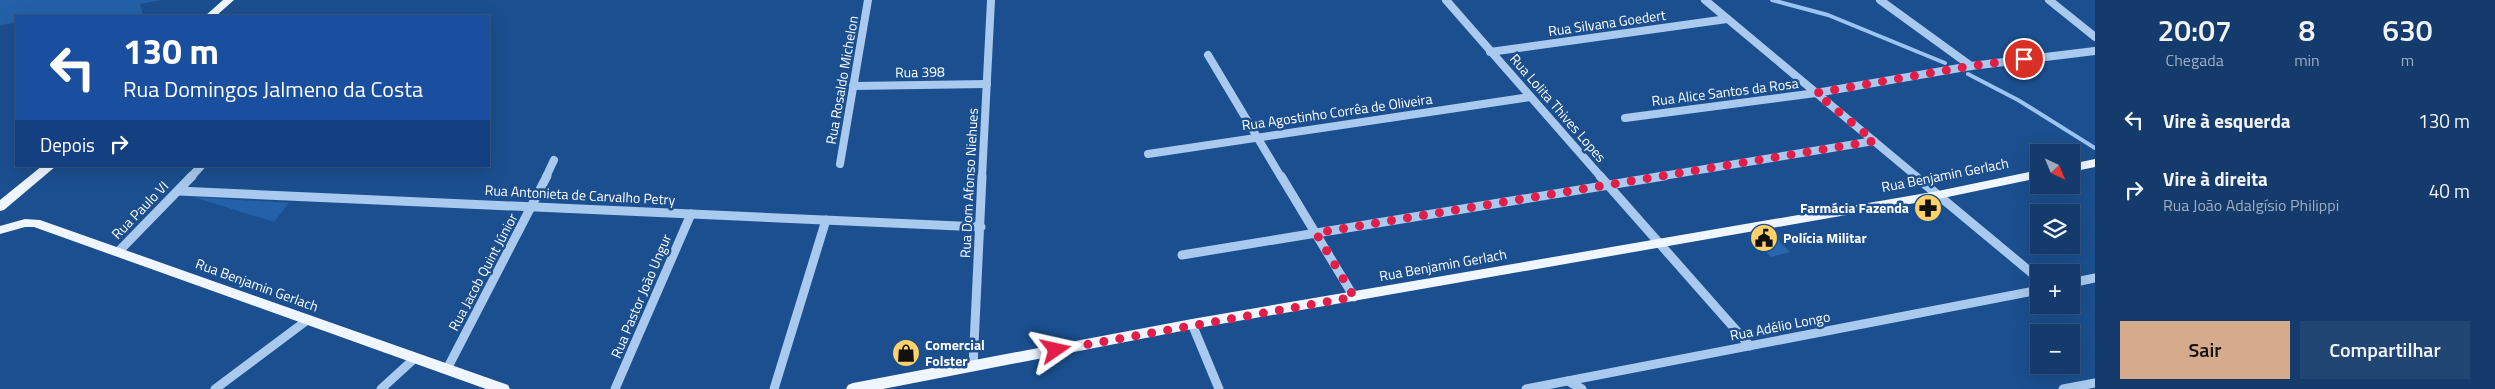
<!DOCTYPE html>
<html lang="pt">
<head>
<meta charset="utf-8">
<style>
	:root { --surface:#143b6b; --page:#214673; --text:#f1f3f6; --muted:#9dadc1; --line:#33557e; --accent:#d6ab8b }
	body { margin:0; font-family:"Titillium Web",sans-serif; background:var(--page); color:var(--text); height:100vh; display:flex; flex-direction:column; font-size:19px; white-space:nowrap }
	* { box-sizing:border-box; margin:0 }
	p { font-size:16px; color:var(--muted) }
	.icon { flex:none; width:28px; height:28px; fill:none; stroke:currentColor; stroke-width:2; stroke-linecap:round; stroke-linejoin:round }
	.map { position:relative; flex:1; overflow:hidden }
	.panel { display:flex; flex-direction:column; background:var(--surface); width:400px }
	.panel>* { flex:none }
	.guide { position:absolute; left:15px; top:15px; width:475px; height:152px; border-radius:0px; box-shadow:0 5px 20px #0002,0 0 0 1px var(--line); background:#1a4fa0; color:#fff; overflow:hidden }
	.needle { width:32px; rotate:136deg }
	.controls { position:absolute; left:2030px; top:144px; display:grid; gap:10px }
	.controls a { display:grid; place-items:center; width:50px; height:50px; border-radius:0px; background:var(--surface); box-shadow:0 5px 20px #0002,0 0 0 1px var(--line); font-size:25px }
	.pin { position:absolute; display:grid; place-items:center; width:42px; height:42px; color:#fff; margin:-21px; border:2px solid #fff; border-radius:50%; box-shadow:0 1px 5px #0007 }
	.me { position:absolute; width:55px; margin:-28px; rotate:79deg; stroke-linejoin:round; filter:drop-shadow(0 0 4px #0008) }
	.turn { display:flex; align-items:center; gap:18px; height:105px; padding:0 25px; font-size:22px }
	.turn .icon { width:65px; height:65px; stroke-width:2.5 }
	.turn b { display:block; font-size:35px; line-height:42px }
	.then { display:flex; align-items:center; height:48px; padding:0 25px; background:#0003; gap:10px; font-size:19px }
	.eta { display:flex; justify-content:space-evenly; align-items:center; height:85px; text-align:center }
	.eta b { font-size:30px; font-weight:600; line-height:35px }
	.cta { display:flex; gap:10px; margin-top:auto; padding:10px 25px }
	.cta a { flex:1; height:58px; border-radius:0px; background:var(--accent); color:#111; font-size:20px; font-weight:600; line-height:58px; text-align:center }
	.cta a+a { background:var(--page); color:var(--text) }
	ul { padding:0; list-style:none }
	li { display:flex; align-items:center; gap:15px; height:70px; padding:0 25px }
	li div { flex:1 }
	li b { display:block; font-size:19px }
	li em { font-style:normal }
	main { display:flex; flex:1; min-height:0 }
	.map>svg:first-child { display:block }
	.green { fill:#2461a8 }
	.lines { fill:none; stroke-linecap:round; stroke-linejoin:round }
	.stream { stroke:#9cc4f0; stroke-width:4 }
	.building { fill:#2a66ad }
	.minor-far1 { stroke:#a9c9ee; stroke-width:8 }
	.minor { stroke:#a9c9ee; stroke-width:9 }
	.major { fill:#f0f6ff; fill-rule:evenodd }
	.route { stroke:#e11d48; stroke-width:9; stroke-dasharray:0 16.2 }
	.labels { text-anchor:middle; stroke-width:5; stroke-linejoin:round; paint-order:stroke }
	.street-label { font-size:14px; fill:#fff; stroke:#1b4f8f }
	.poi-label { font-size:14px; font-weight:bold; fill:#fff; stroke:#1b4f8f; text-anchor:start }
</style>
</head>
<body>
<main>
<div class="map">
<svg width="2095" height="389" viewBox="0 0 2095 389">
	<rect width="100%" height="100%" fill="#1b4f8f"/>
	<g class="green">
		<path d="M0 0H162L140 4 143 16H16V23L0 25Z"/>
		<path d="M193 197 289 203 274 222Z"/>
	</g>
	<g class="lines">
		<g class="stream">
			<path d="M1772 0 1828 15 1945 63"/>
			<path d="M1968 74 2018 100 2095 148"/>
		</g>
	</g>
	<path class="building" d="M1768 230 1790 252 1771 257 1748 234Z"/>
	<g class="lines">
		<g class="minor-far1">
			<path d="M1446 0 1601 177"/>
			<path d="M1705 0 1917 177"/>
			<path d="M1880 0 1971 66"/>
			<path d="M2049 0 2095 37"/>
			<path d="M1490 52 1727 19"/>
			<path d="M1208 55 1281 177"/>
			<path d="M853 86 987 84"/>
			<path d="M1625 118 1816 93 1971 66 2095 51"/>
			<path d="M1148 154 1530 97"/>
			<path d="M840 164 868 0"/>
			<path d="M191 177 201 166"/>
			<path d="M546 177 554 160"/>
			<path d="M982 177 991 0"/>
			<path d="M1657 177 1874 141"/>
		</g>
		<g class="minor">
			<path d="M1281 176 1354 297"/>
			<path d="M1600 176 1750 346"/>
			<path d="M1915 176 2039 279"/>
			<path d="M178 191 981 227"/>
			<path d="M119 251 192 176"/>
			<path d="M1182 255 1664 176"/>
			<path d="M2071 283 2095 278"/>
			<path d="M1192 324 1219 389"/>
			<path d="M973 366 982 176"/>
			<path d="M447 369 547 176"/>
			<path d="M1568 381 1582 389"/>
			<path d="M215 389 306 321"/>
			<path d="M381 389 415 358"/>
			<path d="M615 389 691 214"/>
			<path d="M774 389 826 220"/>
			<path d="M1526 389 2039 290"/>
			<path d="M2063 389 2095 383"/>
		</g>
		<g class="major">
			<path d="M223 0H234L216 16H205Z"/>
			<path d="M2095 159V167L2071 172V164Z"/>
			<path d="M42 166H56L4 210 0 211V200Z"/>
			<path d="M2039 170V178L1938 199 1192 329 883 389H846L848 385 853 383 1192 319 1938 191Z"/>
			<path d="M25 219 40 220 508 385 510 389H486L34 227H25L0 234V226Z"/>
		</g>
	</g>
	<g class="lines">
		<path class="route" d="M1056 350 1354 297 1316 233 1874 141 1816 93 1971 66 2024 59"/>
	</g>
	<defs>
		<g id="pharmacy-disc" transform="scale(1.4375)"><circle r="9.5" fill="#ffd166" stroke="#1b4f8f"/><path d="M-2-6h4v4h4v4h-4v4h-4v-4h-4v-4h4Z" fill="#111"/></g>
		<g id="civic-disc" transform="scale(1.4375)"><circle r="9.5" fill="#ffd166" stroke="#1b4f8f"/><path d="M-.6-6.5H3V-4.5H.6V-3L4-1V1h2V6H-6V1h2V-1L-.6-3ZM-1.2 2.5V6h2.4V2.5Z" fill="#111"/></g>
		<g id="shop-disc" transform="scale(1.4375)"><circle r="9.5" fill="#ffd166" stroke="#1b4f8f"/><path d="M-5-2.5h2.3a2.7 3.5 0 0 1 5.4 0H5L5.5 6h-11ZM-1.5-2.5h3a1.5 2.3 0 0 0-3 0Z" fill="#111"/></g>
	</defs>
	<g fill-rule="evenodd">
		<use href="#pharmacy-disc" x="1928" y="208"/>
		<use href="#civic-disc" x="1764" y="238"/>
		<use href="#shop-disc" x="906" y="353"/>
	</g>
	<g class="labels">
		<g class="street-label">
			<text transform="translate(1607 23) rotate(-8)" y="5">Rua Silvana Goedert</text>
			<text transform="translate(920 72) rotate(-1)" y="5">Rua 398</text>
			<text transform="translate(842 80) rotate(-80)" y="5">Rua Rosaldo Michelon</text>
			<text transform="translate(1725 92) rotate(-7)" y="5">Rua Alice Santos da Rosa</text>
			<text transform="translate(1558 108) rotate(49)" y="5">Rua Lolita Thives Lopes</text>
			<text transform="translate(1337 112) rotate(-8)" y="5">Rua Agostinho Corrêa de Oliveira</text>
			<text transform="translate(1945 175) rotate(-11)" y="5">Rua Benjamin Gerlach</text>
			<text transform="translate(969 183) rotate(-87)" y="5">Rua Dom Afonso Niehues</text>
			<text transform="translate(580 195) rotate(3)" y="5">Rua Antonieta de Carvalho Petry</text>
			<text transform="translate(140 210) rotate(-46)" y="5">Rua Paulo VI</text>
			<text transform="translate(1443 265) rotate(-10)" y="5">Rua Benjamin Gerlach</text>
			<text transform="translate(483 272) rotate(-62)" y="5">Rua Jacob Quint Júnior</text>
			<text transform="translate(257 285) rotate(20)" y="5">Rua Benjamin Gerlach</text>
			<text transform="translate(641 296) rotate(-67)" y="5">Rua Pastor João Ungur</text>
			<text transform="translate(1780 326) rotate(-11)" y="5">Rua Adélio Longo</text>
		</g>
		<g class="poi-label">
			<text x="1909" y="213" text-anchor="end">Farmácia Fazenda</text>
			<text x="1783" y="243">Polícia Militar</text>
			<text x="925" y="350">Comercial<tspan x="925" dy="16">Folster</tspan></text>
		</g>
	</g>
</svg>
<div class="controls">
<a><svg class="needle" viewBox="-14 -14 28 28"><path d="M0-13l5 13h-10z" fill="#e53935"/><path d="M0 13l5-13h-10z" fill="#9dadc1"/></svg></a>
<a><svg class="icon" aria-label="layers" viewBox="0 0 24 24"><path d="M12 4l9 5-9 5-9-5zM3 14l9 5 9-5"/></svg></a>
<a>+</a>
<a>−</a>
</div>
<div class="pin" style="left:2024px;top:59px;background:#d93025"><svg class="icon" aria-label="arrive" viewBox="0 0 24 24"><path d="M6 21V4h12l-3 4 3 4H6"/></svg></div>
<svg class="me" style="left:1056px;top:350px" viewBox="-20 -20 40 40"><path d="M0-17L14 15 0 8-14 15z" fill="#e11d48" stroke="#fff" stroke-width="4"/></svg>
<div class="guide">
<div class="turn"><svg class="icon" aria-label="left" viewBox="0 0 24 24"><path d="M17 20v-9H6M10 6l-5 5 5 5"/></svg><div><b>130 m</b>Rua Domingos Jalmeno da Costa</div></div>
<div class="then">Depois<svg class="icon" aria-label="right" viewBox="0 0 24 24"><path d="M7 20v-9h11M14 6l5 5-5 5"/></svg></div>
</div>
</div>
<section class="panel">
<div class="eta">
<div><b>20:07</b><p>Chegada</p></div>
<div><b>8</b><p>min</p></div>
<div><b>630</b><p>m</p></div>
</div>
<ul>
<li><svg class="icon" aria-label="left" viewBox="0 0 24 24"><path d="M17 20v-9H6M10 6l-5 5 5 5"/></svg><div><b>Vire à esquerda</b></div><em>130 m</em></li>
<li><svg class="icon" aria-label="right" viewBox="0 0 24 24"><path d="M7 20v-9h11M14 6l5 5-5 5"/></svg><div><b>Vire à direita</b><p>Rua João Adalgísio Philippi</p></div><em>40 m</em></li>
</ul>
<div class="cta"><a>Sair</a><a>Compartilhar</a></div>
</section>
</main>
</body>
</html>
